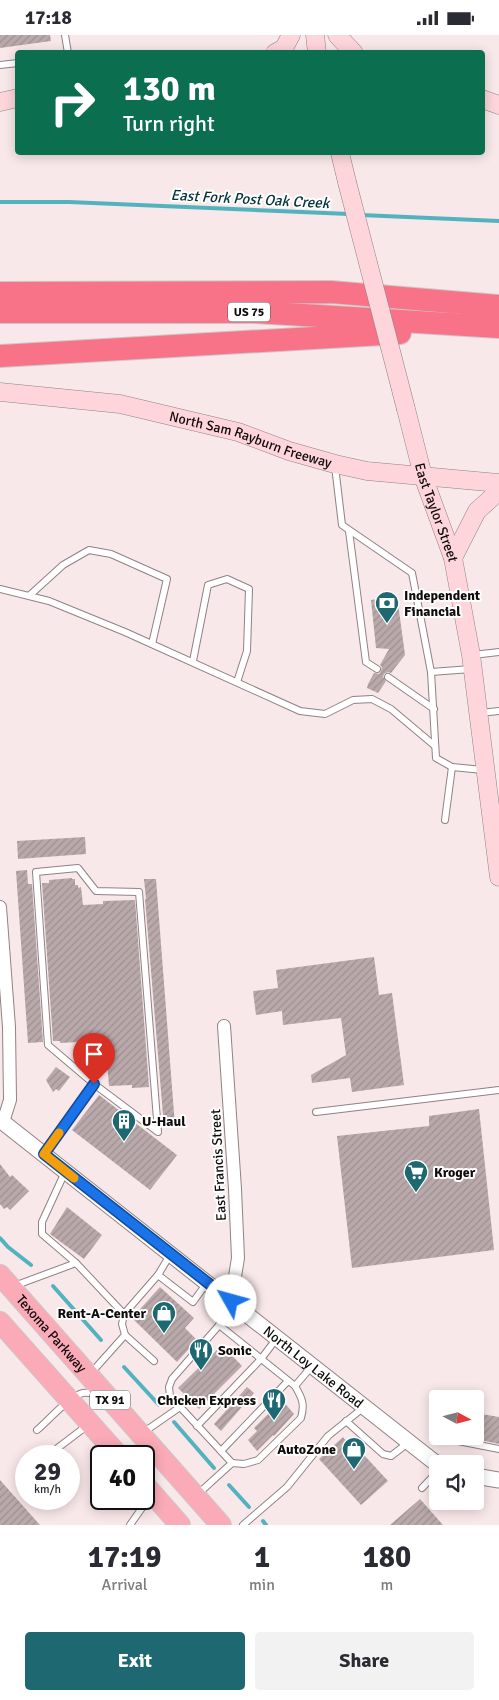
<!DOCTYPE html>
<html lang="en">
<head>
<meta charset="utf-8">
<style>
	:root { --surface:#fff; --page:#f2f2f3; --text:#2b2b33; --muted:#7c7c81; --accent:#1d6871 }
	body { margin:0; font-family:Signika,sans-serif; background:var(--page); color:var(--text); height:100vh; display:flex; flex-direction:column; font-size:19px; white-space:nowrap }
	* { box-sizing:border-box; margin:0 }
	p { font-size:16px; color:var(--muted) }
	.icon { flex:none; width:28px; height:28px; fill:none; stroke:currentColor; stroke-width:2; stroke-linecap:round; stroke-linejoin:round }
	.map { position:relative; height:1490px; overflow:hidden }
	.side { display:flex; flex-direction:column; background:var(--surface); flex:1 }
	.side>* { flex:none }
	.top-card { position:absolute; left:15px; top:15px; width:470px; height:105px; border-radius:5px; box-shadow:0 2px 12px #0003; background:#0b6e4f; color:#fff; overflow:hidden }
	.needle { width:32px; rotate:97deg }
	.fabs { position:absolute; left:429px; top:1355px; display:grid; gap:10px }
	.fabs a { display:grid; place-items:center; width:55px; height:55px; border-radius:5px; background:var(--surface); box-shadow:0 2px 12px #0003; font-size:25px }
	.speed { position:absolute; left:15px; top:1410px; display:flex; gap:10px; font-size:25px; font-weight:700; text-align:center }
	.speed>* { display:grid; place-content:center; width:65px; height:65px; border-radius:50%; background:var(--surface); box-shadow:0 2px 12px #0003; line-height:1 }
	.speed small { font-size:12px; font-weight:400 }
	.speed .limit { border:2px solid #111; border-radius:8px; background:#fff; color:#111 }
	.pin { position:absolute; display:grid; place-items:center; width:42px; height:42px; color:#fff; margin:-51px -21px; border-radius:50% 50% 50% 0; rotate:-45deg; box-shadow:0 0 5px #0007 }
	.pin .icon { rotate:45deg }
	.me { position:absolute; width:55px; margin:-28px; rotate:308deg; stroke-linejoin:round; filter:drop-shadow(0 0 4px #0008) }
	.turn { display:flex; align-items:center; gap:18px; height:105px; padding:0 25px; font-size:22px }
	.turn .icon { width:65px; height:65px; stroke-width:2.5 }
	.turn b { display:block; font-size:35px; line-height:42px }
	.eta { display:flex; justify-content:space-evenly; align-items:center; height:85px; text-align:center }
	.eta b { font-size:30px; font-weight:700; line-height:35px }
	.cta { display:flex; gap:10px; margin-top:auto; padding:10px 25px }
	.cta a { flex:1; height:58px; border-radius:5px; background:var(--accent); color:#fff; font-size:20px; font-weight:700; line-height:58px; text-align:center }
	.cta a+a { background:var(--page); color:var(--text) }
	.status { display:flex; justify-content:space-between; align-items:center; height:35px; padding:0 25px; background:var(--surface); direction:ltr }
	.status svg { height:14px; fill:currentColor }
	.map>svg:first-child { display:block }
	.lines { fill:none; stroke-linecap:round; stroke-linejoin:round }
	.stream { stroke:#52b3bf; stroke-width:4 }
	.building { fill:url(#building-hatch) }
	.service-casing { stroke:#908283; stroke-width:8 }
	.minor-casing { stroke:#908283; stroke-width:14 }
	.tertiary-casing { stroke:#908283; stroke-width:17 }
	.secondary-casing { stroke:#908283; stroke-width:19 }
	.primary-casing { stroke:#cac9c9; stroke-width:22 }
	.motorway-casing { stroke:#cac9c9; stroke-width:24 }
	.service { stroke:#fff; stroke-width:6 }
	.minor { stroke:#fff; stroke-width:12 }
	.tertiary { stroke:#fff; stroke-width:15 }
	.secondary { stroke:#fdd5db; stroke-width:18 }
	.primary { stroke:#fbabb8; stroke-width:20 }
	.motorway { stroke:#f87388; stroke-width:22 }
	.secondary-bridge-casing { stroke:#908283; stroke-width:19; stroke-linecap:butt }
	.secondary-bridge { stroke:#fdd5db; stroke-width:18 }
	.route-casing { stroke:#114b97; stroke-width:12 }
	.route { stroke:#1a73e8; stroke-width:9 }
	.slow { stroke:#f59e0b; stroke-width:9 }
	.labels { text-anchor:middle; stroke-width:4; stroke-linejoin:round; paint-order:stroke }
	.shield { fill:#fff; stroke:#585454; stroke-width:1 }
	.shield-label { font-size:12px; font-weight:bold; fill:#100b0b }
	.street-label { font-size:14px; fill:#100b0b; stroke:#fff }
	.poi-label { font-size:14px; font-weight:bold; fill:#100b0b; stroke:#fff; text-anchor:start }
	.water-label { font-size:15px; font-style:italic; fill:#043439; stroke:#fff }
</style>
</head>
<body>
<div class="status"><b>17:18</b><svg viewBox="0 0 49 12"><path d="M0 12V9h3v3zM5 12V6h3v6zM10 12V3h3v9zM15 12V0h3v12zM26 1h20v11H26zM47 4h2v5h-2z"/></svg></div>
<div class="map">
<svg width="499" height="1490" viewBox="0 0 499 1490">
	<defs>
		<pattern id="building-hatch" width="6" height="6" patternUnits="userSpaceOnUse" patternTransform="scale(1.25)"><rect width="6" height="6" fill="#b9a9aa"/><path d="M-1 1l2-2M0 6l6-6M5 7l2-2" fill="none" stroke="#9e9091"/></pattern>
	</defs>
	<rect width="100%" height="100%" fill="#f9e8e9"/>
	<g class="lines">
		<g class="stream">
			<path d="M0 167H69L349 179"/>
			<path d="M361 180 499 186"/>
			<path d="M0 1203 8 1212 31 1230"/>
			<path d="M53 1251 101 1305"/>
			<path d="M124 1332 159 1370"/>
			<path d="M174 1387 214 1433"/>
			<path d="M229 1450 249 1472"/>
			<path d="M263 1486 266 1490"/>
		</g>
	</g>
	<g class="building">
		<path d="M0 0H50L51 6 0 13Z"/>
		<path d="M397 561 405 620 391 638 388 637 384 639 383 642 386 646 378 658 367 653 368 649 374 638 379 639 381 636 382 632 380 630 389 614 376 613 371 565Z"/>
		<path d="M85 802 86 819 18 824 17 806Z"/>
		<path d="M27 835 28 849H32L43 1007 28 1008 16 836Z"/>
		<path d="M72 843V844H75V850H78V853L81 852 83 870 103 869V866L135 865 149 1052 132 1053V1050L109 1051 107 1027 89 1028 88 1026H85V1023H82V1020H79L78 1007 60 1008V1006H53L42 848H49V845Z"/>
		<path d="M144 844H156L175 1091 164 1092 145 864H146Z"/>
		<path d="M374 922 379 960 392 958 404 1050 352 1057 350 1043 312 1048 311 1040 346 1020 341 983 283 990 282 976 256 980 253 956 278 953 276 935Z"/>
		<path d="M56 1032 70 1042 59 1056 56 1054 53 1057 46 1045Z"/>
		<path d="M99 1060 177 1120 150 1155 72 1095Z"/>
		<path d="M479 1074 494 1215 352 1233 337 1101 429 1091V1081Z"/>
		<path d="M0 1129 10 1142 12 1140 29 1156 10 1175 7 1172 4 1174 0 1169Z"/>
		<path d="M67 1172 102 1200 84 1224 50 1199Z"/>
		<path d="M160 1252 194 1283 185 1293 197 1305 177 1327 132 1283Z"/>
		<path d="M222 1310 242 1331 199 1374 178 1353Z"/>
		<path d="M247 1352 254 1358 221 1396 214 1389Z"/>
		<path d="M282 1365 294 1379 274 1401 273 1400 257 1416 248 1405 257 1396 254 1393Z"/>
		<path d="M475 1378 499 1382V1409L475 1404Z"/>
		<path d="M343 1402 350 1411 353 1408 388 1446 361 1470 319 1424Z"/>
		<path d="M0 1445 40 1490H0Z"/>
		<path d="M420 1464 443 1490H390Z"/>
	</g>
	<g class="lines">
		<g class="service-casing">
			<g id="service">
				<path d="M65 0 68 18"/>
				<path d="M0 30 18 28"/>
				<path d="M335 431 342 490 412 538 431 637 471 634"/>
				<path d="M349 496 366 627 377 634"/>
				<path d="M0 554 49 566 125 597 300 676 325 679 353 665 372 664 391 674 435 711"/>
				<path d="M30 560 63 530 89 515 111 519 167 544 152 609"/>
				<path d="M473 620 499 617"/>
				<path d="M193 626 208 550 227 544 249 554 247 616 237 647"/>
				<path d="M431 637 436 723 452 732 483 735"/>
				<path d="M388 642 434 674"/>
				<path d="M480 678 499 676"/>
				<path d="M445 785 452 732"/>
				<path d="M316 1077 499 1055"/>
				<path d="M44 1119 94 1049 48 1010 36 837 78 833 96 856 139 857 158 1097 94 1049"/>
				<path d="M65 1137 42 1187V1199L76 1228 124 1279"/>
				<path d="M158 1240 193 1267 206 1249"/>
				<path d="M14 1251 76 1228"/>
				<path d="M125 1300 154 1326"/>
				<path d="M91 1338 125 1300 122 1289 124 1279 158 1240 170 1220"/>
				<path d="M295 1351 312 1331"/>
				<path d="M346 1386 383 1419 391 1421 408 1408"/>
				<path d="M197 1391 261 1324 277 1303"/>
				<path d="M37 1395C48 1386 69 1361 83 1358 88 1357 93 1359 98 1360"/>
				<path d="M144 1397 180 1372"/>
				<path d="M453 1405 499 1414"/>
				<path d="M55 1415 88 1390"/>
				<path d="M221 1416 288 1346"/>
				<path d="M232 1428 170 1361 169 1352 172 1344 235 1272"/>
				<path d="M422 1453 438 1436"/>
				<path d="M198 1459 232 1428 244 1429 258 1425 301 1383C305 1369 302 1363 295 1351L219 1290"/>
				<path d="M130 1490 151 1460"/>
				<path d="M243 1490 287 1452 328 1401 363 1373"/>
			</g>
		</g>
		<g class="minor-casing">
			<g id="minor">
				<path d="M0 872 9 992 10 1065 3 1087"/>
				<path d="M224 991 235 1154 238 1223 231 1266"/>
			</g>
		</g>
		<g class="tertiary-casing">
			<g id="tertiary">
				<path id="s1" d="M0 1085 433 1426 439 1429"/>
				<path d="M475 1441 499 1445"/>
			</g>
		</g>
		<g class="secondary-casing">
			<g id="secondary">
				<path d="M315 0 317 18"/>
				<path d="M337 0 354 18"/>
				<path d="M275 18 284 13 291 0"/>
				<path d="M482 64 499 70"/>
				<path d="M0 67 18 63"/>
				<path d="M340 118 347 147"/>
				<path id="s2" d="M0 357 120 369 238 397 289 416 335 429 367 436 499 448"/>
				<path id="s3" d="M406 374 423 441 453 523 471 620 499 842"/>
				<path d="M453 523 477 476 499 456"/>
			</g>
		</g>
		<g class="primary-casing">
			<g id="primary">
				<path id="s4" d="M0 1240 221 1490"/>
				<path d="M0 1287 119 1421"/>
				<path d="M144 1449 180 1490"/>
			</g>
		</g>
		<g class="motorway-casing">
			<g id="motorway">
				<path d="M0 258 331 257 499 271"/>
				<path d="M0 277H254L499 292"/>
				<path d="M0 321 400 298"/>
			</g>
		</g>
		<use href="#service" class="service"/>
		<use href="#minor" class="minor"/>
		<use href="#tertiary" class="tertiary"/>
		<use href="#secondary" class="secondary"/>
		<use href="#primary" class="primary"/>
		<use href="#motorway" class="motorway"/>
		<g class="secondary-bridge-casing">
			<path id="secondary-bridge" d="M347 147 406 374"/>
		</g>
		<use href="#secondary-bridge" class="secondary-bridge"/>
	</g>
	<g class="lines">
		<g class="route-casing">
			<path id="route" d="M94 1049 44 1119 231 1266"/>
		</g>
		<use href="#route" class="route"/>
		<path class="slow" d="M59 1098 44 1119 74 1143"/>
	</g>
	<defs>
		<g id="bank-pin" transform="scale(1.25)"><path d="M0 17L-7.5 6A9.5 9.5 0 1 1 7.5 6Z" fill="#1d6871" stroke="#fff"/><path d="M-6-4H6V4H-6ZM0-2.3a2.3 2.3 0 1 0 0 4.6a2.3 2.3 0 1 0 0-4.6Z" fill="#fff"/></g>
		<g id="building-pin" transform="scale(1.25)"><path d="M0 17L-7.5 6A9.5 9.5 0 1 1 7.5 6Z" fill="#1d6871" stroke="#fff"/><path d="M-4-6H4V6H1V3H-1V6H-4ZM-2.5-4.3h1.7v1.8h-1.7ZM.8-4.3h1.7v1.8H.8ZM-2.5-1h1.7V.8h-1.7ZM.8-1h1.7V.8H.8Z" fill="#fff"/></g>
		<g id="supermarket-pin" transform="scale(1.25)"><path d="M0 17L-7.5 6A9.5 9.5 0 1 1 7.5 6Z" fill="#1d6871" stroke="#fff"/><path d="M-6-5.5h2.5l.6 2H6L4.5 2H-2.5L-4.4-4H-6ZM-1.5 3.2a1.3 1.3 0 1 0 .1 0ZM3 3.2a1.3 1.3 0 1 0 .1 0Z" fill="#fff"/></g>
		<g id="shop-pin" transform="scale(1.25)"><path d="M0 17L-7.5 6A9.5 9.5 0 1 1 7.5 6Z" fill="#1d6871" stroke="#fff"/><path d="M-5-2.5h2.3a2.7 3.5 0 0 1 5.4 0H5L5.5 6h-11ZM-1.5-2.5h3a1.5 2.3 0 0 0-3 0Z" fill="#fff"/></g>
		<g id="restaurant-pin" transform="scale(1.25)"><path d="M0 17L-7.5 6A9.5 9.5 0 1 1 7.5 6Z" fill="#1d6871" stroke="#fff"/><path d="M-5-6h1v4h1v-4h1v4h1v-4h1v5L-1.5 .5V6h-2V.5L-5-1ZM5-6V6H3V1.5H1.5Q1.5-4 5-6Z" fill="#fff"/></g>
	</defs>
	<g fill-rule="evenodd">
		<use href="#bank-pin" x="387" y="568"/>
		<use href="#building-pin" x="124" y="1086"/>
		<use href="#supermarket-pin" x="416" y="1137"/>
		<use href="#shop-pin" x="164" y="1278"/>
		<use href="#restaurant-pin" x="201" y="1315"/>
		<use href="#restaurant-pin" x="274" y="1365"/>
		<use href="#shop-pin" x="354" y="1414"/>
	</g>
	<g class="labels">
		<g class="shield">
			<rect x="228" y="267.5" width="42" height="19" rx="4"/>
			<rect x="90" y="1355.5" width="40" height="19" rx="4"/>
		</g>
		<g class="shield-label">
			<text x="249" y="281">US 75</text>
			<text x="110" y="1369">TX 91</text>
		</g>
		<g class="street-label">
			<text dy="5" stroke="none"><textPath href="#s2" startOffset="256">North Sam Rayburn Freeway</textPath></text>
			<text dy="5" stroke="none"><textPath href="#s3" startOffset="108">East Taylor Street</textPath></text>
			<text transform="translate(218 1130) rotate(-93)" y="5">East Francis Street</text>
			<text dy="5" stroke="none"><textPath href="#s4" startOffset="78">Texoma Parkway</textPath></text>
			<text dy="5" stroke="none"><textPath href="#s1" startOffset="399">North Loy Lake Road</textPath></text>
		</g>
		<g class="poi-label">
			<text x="404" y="565">Independent<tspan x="404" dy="16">Financial</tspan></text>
			<text x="142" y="1091">U-Haul</text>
			<text x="434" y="1142">Kroger</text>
			<text x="146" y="1283" text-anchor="end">Rent-A-Center</text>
			<text x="218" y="1320">Sonic</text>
			<text x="256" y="1370" text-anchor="end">Chicken Express</text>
			<text x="336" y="1419" text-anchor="end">AutoZone</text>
		</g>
		<g class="water-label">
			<text transform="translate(250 164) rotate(3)" y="5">East Fork Post Oak Creek</text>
		</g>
	</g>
</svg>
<div class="fabs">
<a><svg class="needle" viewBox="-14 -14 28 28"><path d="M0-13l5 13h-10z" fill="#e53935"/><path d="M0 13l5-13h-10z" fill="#7c7c81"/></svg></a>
<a><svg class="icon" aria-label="sound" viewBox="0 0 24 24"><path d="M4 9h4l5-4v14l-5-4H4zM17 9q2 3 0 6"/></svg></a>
</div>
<div class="speed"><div>29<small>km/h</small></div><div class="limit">40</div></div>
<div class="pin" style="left:94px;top:1049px;background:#d93025"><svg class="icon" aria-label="arrive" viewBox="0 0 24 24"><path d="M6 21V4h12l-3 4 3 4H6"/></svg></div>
<svg class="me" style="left:231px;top:1266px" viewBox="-20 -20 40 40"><circle r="19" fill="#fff"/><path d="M0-13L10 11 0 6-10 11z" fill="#1a73e8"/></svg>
<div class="top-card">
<div class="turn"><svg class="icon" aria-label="right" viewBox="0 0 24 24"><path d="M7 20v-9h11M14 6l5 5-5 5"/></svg><div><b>130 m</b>Turn right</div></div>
</div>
</div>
<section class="side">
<div class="eta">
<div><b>17:19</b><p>Arrival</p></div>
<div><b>1</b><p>min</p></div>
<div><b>180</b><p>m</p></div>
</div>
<div class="cta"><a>Exit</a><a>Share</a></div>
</section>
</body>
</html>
